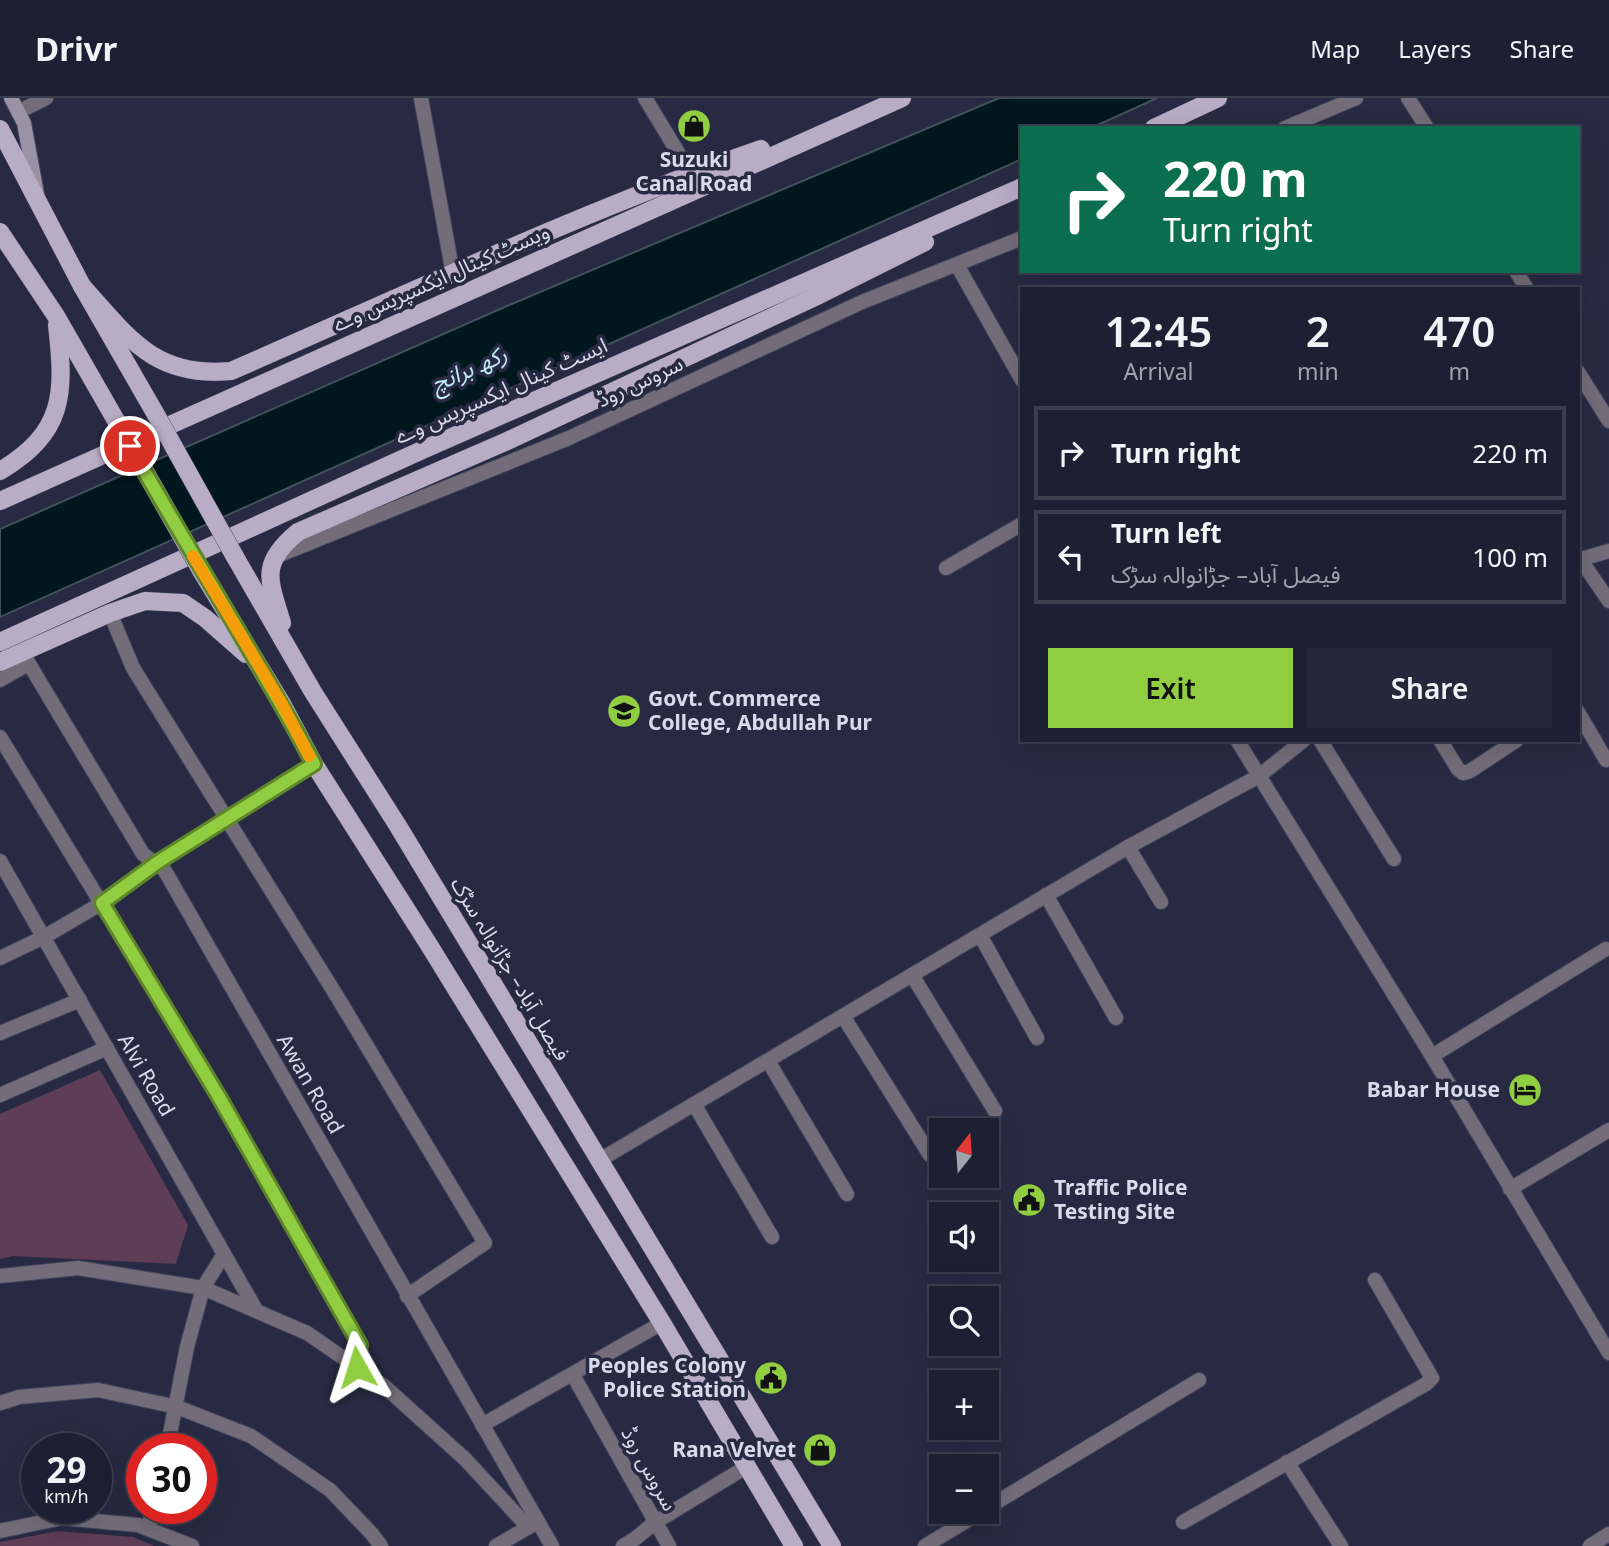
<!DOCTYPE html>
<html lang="en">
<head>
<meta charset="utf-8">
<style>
	:root { --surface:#1d2032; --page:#25283a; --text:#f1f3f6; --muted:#a0a3ac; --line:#3b3e4d; --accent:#90cd41 }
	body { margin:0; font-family:"Noto Sans","Noto Sans Arabic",sans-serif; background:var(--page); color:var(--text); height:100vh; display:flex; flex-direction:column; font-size:26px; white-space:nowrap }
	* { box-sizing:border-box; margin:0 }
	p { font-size:23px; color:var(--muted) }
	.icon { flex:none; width:38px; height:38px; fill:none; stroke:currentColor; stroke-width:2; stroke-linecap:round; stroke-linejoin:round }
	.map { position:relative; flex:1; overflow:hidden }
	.sheet { position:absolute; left:1020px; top:189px; width:560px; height:455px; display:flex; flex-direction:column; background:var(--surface); border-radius:0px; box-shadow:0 7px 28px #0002,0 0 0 2px var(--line) }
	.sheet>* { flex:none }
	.hud { position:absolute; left:1020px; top:28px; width:560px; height:147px; border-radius:0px; box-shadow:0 7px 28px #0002,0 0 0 2px var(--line); background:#0b6e4f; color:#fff; overflow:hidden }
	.needle { width:46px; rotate:17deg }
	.fabs { position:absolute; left:929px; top:1020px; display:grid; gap:14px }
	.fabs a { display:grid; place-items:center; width:70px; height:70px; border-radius:0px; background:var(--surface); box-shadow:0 7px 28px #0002,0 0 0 2px var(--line); font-size:35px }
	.speed { position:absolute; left:21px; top:1335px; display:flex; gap:14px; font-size:35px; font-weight:700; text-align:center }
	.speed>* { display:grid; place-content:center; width:91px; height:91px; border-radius:50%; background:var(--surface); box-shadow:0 7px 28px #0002,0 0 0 2px var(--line); line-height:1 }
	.speed small { font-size:18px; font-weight:400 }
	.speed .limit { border:10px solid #d22; background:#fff; color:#111 }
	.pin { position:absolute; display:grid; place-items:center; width:60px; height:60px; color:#fff; margin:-30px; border:4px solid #fff; border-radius:50%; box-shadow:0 2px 7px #0007 }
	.me { position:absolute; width:77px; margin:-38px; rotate:354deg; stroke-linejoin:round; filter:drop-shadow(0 0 5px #0008) }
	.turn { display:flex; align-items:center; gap:24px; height:147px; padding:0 28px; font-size:32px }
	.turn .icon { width:91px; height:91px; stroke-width:2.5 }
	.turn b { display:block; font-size:49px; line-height:60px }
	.eta { display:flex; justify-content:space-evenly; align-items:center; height:119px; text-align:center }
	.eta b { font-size:42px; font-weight:600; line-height:49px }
	.primary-button { display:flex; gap:14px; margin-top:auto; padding:14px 28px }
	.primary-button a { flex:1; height:80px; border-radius:0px; background:var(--accent); color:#111; font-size:28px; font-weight:600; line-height:80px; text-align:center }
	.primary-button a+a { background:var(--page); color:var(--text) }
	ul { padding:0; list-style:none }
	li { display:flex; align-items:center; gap:21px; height:94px; margin:0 14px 10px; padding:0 14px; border:4px solid var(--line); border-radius:0px }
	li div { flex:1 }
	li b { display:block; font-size:26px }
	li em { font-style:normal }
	header { display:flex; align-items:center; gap:42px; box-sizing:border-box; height:98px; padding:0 35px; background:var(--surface); border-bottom:2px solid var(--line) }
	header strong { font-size:33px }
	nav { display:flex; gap:38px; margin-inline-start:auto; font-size:24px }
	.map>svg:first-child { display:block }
	.green { fill:#5e3d56 }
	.water { fill:#00171d; stroke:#41525b; stroke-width:2 }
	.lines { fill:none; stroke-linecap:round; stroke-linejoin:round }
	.minor-casing { stroke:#43465d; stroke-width:16 }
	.tertiary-casing { stroke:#43465d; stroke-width:16 }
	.secondary-casing { stroke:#43465d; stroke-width:16 }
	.primary-casing { stroke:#43465d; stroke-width:19 }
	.minor { stroke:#736d79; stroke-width:14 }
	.tertiary { stroke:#736d79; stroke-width:14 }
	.secondary { stroke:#9a92a5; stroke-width:14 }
	.primary { stroke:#b9adc6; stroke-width:18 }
	.primary-bridge-casing { stroke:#43465d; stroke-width:19; stroke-linecap:butt }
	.primary-bridge { stroke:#b9adc6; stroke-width:18 }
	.route-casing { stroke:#5e852a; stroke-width:18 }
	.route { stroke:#90cd41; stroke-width:12 }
	.slow { stroke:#f59e0b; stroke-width:12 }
	.labels { text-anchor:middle; stroke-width:7; stroke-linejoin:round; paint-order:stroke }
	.poi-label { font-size:21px; font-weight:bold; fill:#d8dbeb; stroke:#272a42; text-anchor:end }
	.street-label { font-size:21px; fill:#d8dbeb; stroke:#272a42 }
	.water-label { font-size:23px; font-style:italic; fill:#c0e9f6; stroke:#272a42 }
</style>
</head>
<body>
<header>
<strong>Drivr</strong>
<nav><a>Map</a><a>Layers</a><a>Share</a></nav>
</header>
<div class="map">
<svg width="1609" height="1448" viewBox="0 0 1609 1448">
	<rect width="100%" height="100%" fill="#272a42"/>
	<g class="green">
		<path d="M100 972 188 1127 176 1166 13 1158 0 1161V1016Z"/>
		<path d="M58 1433 133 1439 154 1448H0V1444Z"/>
	</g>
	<path class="water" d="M999 0H1157L1091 30H1022V61L0 519V431L507 208Z"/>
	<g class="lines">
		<g class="minor-casing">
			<g id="minor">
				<path d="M421 0 453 176"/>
				<path d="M645 0 691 76"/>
				<path d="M1408 0 1427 30"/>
				<path d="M18 14 46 0"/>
				<path d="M1285 30 1356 0"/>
				<path d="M957 167 1022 282"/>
				<path d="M1516 173 1527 191"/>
				<path d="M1578 274 1609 323"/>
				<path d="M277 458 569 340 862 204 1022 140"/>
				<path d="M1580 461 1609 503"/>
				<path d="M1578 462 1609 453"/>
				<path d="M946 470 1022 426"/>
				<path d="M110 515 133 570 338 900 485 1145 407 1198"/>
				<path d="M22 554 143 756C151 763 158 765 165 773L552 1448"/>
				<path d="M0 582 28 566"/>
				<path d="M1578 614 1606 662"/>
				<path d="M0 639 219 999 360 1247 357 1269"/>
				<path d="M1237 642 1432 958 1609 1255"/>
				<path d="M1320 642 1394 761"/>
				<path d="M1440 642 1458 671 1463 675 1470 673 1517 642"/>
				<path d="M1128 749 1161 804"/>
				<path d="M0 763 256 1212"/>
				<path d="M1046 797 1116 920"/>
				<path d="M980 837 1037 940"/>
				<path d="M0 860 44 839 102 805 158 764 314 666"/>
				<path d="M912 877 995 1013"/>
				<path d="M843 918 930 1057"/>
				<path d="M0 935 80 902"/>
				<path d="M1432 958 1606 851"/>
				<path d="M768 963 847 1096"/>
				<path d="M0 997 107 950"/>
				<path d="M694 1006 772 1139"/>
				<path d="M598 1063 1128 749 1259 678 1304 642"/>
				<path d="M1510 1091 1609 1032"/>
				<path d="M0 1178 78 1170 203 1190 307 1235 384 1288 465 1361 528 1429"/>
				<path d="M573 1277 669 1448"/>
				<path d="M0 1305 19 1299 98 1292 177 1309 251 1338 330 1392 372 1436 381 1448"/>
				<path d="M482 1327 662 1225"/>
				<path d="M167 1351 187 1249 203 1190 224 1156"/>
				<path d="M1287 1364 1341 1448"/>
				<path d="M987 1410 1199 1282"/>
				<path d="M1183 1424 1426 1286 1432 1280 1375 1182"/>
				<path d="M148 1431 153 1410"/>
				<path d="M0 1433 62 1420 138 1427 192 1448"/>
				<path d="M496 1448 534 1426"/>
				<path d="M623 1448 636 1440 654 1425 746 1369"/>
				<path d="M925 1448 981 1414"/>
			</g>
		</g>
		<g class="tertiary-casing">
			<path id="tertiary" d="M1590 1448 1609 1436"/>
		</g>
		<g class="secondary-casing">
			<path id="secondary" d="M11 0 24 25 37 96"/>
		</g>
		<g class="primary-casing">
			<g id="primary">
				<path d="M1154 30 1218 0"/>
				<path d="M0 31 82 188 155 315"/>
				<path d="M0 134 56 218 118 326"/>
				<path d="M82 188C128 239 154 280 231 273 406 197 580 114 761 51"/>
				<path d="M0 373C65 334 65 296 57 227"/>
				<path d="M0 403 902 0"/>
				<path d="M234 457 313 594 398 728 832 1448"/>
				<path d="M202 474 282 606 314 666 429 847 662 1225 794 1448"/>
				<path d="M282 525C269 482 259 466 298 434L505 344 819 197 925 144"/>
				<path d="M0 544 420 353 1022 89"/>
				<path d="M0 564 110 515 145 503 183 505 205 520 246 556"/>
			</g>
		</g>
		<use href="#minor" class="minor"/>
		<use href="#tertiary" class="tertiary"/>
		<use href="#secondary" class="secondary"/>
		<use href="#primary" class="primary"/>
		<g class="primary-bridge-casing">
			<g id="primary-bridge">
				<path d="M155 315 234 457"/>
				<path d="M118 326 202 474"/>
			</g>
		</g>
		<use href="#primary-bridge" class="primary-bridge"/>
	</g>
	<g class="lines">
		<g class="route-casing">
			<path id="route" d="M130 348C190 454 256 558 314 666L158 764 102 805 219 999 360 1247 357 1269"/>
		</g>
		<use href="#route" class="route"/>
		<path class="slow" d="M193 458 282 606 309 658"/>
	</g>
	<defs>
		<g id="shop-disc" transform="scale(1.75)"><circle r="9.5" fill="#90cd41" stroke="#272a42"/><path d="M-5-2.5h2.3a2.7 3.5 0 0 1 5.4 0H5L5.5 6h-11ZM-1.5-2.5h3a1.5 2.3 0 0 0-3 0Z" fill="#111"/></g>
		<g id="university-disc" transform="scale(1.75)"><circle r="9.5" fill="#90cd41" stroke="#272a42"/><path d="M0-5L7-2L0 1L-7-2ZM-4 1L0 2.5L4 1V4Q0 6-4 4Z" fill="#111"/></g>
		<g id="hotel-disc" transform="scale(1.75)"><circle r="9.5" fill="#90cd41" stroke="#272a42"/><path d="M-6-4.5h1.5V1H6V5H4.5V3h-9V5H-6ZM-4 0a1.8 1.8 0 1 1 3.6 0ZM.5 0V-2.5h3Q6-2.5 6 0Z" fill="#111"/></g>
		<g id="civic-disc" transform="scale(1.75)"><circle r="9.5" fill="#90cd41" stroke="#272a42"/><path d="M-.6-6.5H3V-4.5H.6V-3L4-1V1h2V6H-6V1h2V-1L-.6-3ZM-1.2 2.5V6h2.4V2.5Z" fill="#111"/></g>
	</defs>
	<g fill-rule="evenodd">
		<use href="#shop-disc" x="694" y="28"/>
		<use href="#university-disc" x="624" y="613"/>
		<use href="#hotel-disc" x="1525" y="992"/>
		<use href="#civic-disc" x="1029" y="1102"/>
		<use href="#civic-disc" x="771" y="1280"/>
		<use href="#shop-disc" x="820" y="1352"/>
	</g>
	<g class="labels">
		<g class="poi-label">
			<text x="694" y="69" text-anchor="middle">Suzuki<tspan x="694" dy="24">Canal Road</tspan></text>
			<text x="648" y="608" text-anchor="start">Govt. Commerce<tspan x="648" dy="24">College, Abdullah Pur</tspan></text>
			<text x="1500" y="999">Babar House</text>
			<text x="1054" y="1097" text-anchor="start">Traffic Police<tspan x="1054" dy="24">Testing Site</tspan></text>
			<text x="746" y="1275">Peoples Colony<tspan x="746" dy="24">Police Station</tspan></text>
			<text x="796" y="1359">Rana Velvet</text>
		</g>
		<g class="street-label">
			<text transform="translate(441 180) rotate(-24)" y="7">ویسٹ کینال ایکسپریس وے</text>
			<text transform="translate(640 284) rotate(-25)" y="7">سروس روڈ</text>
			<text transform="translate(501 293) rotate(-24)" y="7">ایسٹ کینال ایکسپریس وے</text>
			<text transform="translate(510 871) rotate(59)" y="7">فیصل آباد– جڑانوالہ سڑک</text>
			<text transform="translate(146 977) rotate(60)" y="7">Alvi Road</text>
			<text transform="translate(310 986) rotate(60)" y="7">Awan Road</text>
			<text transform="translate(649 1371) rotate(61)" y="7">سروس روڈ</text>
		</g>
		<g class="water-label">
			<text transform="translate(469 271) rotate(-24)" y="8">رکھ برانچ</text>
		</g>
	</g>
</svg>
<div class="fabs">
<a><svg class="needle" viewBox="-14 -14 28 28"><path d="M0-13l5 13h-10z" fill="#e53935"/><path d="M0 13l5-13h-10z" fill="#a0a3ac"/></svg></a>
<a><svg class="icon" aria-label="sound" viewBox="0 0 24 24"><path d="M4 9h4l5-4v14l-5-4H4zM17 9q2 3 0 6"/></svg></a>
<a><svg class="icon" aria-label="search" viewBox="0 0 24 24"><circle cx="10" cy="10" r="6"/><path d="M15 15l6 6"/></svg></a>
<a>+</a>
<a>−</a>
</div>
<div class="speed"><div>29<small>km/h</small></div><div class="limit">30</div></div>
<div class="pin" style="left:130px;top:348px;background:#d93025"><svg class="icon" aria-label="arrive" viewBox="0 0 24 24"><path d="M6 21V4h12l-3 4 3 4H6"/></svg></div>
<svg class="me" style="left:357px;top:1269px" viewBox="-20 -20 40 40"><path d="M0-17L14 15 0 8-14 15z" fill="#90cd41" stroke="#fff" stroke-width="4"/></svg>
<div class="hud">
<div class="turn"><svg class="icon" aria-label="right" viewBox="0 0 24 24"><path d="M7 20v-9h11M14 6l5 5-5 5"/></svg><div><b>220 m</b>Turn right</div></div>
</div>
<section class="sheet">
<div class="eta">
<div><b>12:45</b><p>Arrival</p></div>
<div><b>2</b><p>min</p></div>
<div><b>470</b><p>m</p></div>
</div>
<ul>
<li><svg class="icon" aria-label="right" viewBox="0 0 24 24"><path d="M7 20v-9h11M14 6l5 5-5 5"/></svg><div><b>Turn right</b></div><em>220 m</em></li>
<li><svg class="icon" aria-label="left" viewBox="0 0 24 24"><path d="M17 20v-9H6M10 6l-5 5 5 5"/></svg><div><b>Turn left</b><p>فیصل آباد– جڑانوالہ سڑک</p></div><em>100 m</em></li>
</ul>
<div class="primary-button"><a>Exit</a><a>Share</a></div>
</section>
</div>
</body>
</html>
